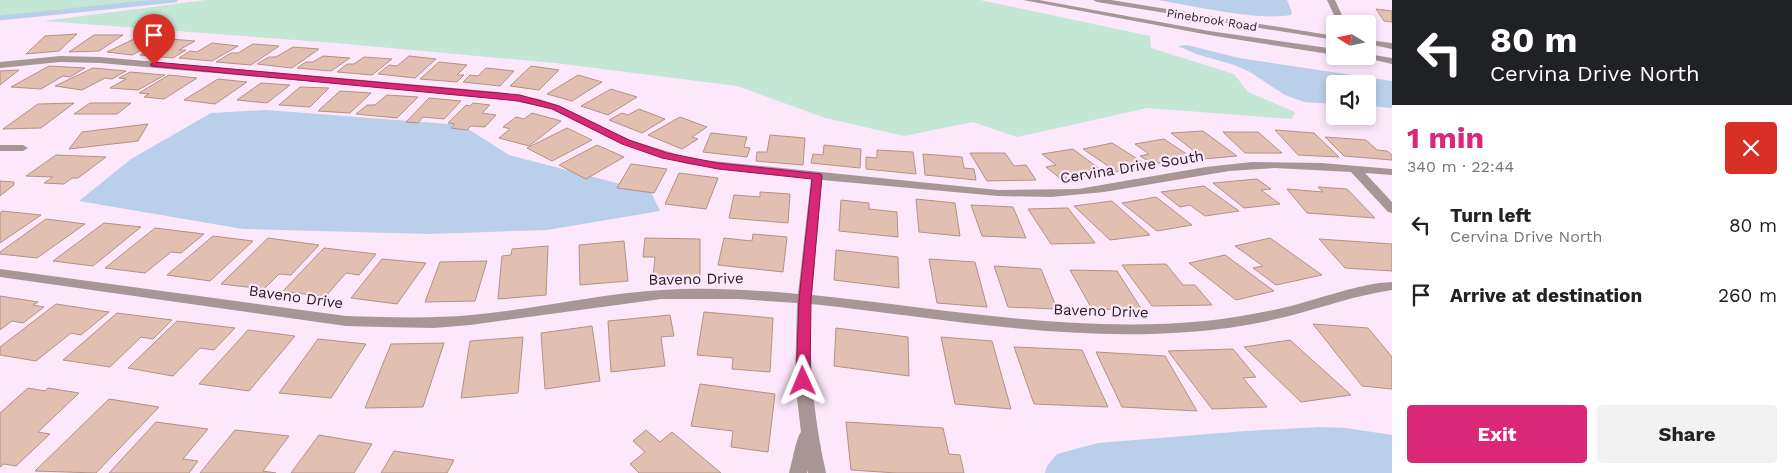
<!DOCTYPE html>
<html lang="en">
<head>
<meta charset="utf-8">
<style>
	:root { --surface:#fff; --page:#f2f2f2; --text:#222; --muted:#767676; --accent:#db2777 }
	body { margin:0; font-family:"Work Sans",sans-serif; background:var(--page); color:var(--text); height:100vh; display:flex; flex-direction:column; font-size:19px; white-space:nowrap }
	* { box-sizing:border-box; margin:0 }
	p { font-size:16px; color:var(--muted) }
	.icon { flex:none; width:28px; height:28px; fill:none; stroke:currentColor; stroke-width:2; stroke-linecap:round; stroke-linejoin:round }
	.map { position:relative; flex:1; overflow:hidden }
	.side { display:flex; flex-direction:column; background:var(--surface); width:400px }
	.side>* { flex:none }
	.banner { background:#202124; color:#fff; overflow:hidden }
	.needle { width:32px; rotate:280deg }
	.fabs { position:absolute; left:1326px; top:15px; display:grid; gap:10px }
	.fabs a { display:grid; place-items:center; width:50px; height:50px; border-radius:5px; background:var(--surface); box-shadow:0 2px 8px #0003; font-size:25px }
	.pin { position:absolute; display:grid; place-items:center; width:42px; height:42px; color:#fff; margin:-51px -21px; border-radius:50% 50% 50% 0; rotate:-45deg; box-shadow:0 0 5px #0007 }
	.pin .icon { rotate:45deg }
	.me { position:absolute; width:55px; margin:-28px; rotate:359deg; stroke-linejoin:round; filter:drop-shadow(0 0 4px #0008) }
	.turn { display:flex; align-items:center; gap:18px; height:105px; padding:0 15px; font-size:22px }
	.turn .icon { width:65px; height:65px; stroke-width:2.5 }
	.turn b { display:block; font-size:35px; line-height:42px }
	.round { display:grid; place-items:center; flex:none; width:52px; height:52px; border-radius:5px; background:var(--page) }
	.summary { display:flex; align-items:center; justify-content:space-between; height:85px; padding:0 15px }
	h1 { font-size:30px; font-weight:700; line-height:38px; color:var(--accent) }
	.button { display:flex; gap:10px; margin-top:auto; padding:10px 15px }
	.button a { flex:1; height:58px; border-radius:5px; background:var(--accent); color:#fff; font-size:20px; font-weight:700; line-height:58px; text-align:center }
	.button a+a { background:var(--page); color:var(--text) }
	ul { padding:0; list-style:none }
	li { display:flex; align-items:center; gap:15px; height:70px; padding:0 15px }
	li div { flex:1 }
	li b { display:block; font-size:19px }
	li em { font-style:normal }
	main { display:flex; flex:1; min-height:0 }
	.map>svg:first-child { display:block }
	.green { fill:#c4e6d5 }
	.water { fill:#bad0ea }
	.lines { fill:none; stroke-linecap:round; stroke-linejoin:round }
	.stream { stroke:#bad0ea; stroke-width:5 }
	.building { fill:#e2c0b1; stroke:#b29284 }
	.minor { fill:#a79696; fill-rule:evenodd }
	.tertiary { fill:#a79696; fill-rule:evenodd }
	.route { fill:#db2777; stroke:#8e194d }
	.labels { text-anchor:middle; stroke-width:4.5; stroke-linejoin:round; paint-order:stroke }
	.far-street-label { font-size:12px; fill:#221922; stroke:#fde7fb }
	.street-label { font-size:15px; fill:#221922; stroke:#fde7fb }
</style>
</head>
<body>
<main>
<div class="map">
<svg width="1392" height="473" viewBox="0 0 1392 473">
	<rect width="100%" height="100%" fill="#fde7fb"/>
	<g class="green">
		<path d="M0 0H155L85 10 0 16Z"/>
		<path d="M206 0H980L1150 36 1151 48 1234 74 1248 92 1295 112 1292 119 1147 108 1017 137 973 122 904 136 825 118 737 86 555 63 335 43 44 21Z"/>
	</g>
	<g class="water">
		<path d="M1158 0H1287L1292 12 1291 15C1255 21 1195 6 1158 0Z"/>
		<path d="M1187 45 1239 58 1392 81V108L1368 106V84H1335V104L1304 102 1285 95 1250 72 1234 65 1196 54 1178 46Z"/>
		<path d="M266 110 462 125 509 155 651 192 660 211 547 230 429 234 243 229 79 201 131 159 211 113Z"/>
		<path d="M1320 427 1346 428 1392 435V473H1045L1047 466 1057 454 1098 443 1246 431Z"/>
	</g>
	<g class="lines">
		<path class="stream" d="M0 18 175 0"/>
	</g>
	<g class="building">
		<path d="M1376 9 1392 11V22L1384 21Z"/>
		<path d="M77 34 59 51 26 54 45 36Z"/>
		<path d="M94 35H123L99 51 69 52Z"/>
		<path d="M140 36 165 38 132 55 107 52Z"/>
		<path d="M170 39 195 41 179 50H186L173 58 140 55Z"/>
		<path d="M212 43 238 46 212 61 179 58 190 51 197 52Z"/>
		<path d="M253 44 279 46 251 65 216 62 231 53H238Z"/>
		<path d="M293 47 319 49 292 68 257 64 269 57H276Z"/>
		<path d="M323 56 350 58 331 71 297 68 306 62H313Z"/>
		<path d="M409 56 436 59 415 78 378 74 389 65 397 66Z"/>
		<path d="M364 57 392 59 372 75 337 72 347 64H354Z"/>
		<path d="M439 62 467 65 457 75H464L457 82 420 79Z"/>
		<path d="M49 66 85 68 70 77 63 76 41 89 11 87Z"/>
		<path d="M531 66 559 70 539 90 510 86Z"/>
		<path d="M93 68 126 71 112 79 105 78 82 90 55 86Z"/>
		<path d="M486 68 514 71 500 86 463 82 470 75 478 76Z"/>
		<path d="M19 70 0 85V71Z"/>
		<path d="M130 72 165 75 138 90 110 88 126 79 119 78Z"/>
		<path d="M169 75 197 78 164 99 144 97 149 94 139 93Z"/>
		<path d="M578 75 602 82 572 101 547 94Z"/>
		<path d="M218 79 247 82 215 104 184 100Z"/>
		<path d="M261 83 290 85 267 103 237 100Z"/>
		<path d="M300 87 329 88 310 107 279 105Z"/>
		<path d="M611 89 637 97 608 115 581 106Z"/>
		<path d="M340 91 371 93 350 113 318 111Z"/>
		<path d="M387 95 418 97 397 118 356 114 367 105H375Z"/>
		<path d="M429 98 461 101 444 119 423 117 418 123 406 122Z"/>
		<path d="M74 103 41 128 3 129 38 104Z"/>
		<path d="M90 103H131L117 114H74Z"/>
		<path d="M473 103 490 105 482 113 496 115 485 127 471 126 467 130 451 128 455 124 448 123 466 105 470 106Z"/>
		<path d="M639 109 665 119 642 133 609 120 622 113 628 115Z"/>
		<path d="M532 113 561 121 529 146 499 138 510 129 503 127 516 117 524 119Z"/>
		<path d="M680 117 707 127 692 137 698 139 682 149 648 135Z"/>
		<path d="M148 124 138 141 69 149 82 132Z"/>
		<path d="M567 128 592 140 552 161 527 148Z"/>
		<path d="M1275 130 1314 133 1339 157 1298 155Z"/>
		<path d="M1203 131 1237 156 1204 159 1171 133Z"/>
		<path d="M1223 132H1258L1282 153H1245Z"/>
		<path d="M711 133 747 137 744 147 750 148 747 157 703 152Z"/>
		<path d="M770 135 805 138 803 165 756 161 757 152H767Z"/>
		<path d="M1325 137 1366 140 1377 150 1387 151 1392 155V160L1344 156Z"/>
		<path d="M1164 139 1191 157 1153 164 1140 156 1149 154 1135 144Z"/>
		<path d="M1112 143 1147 165 1117 172 1083 149Z"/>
		<path d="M597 145 624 157 586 179 559 165Z"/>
		<path d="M824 145 861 149 860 168 811 163 813 154 823 155Z"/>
		<path d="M1073 149 1105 173 1073 179 1071 177 1061 179 1046 167 1056 165 1042 154Z"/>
		<path d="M877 150 913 152 916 174 866 169V157L877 158Z"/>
		<path d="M970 153H1005L1014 166 1026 165 1036 180 987 181Z"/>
		<path d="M923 154 962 157 964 168 974 169 976 180 925 175Z"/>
		<path d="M56 155 106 157 78 178H72L64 184 44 183 53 177 26 176Z"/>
		<path d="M631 164 667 169 654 193 617 188Z"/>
		<path d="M679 173 718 178 706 209 665 204Z"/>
		<path d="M1257 179 1271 189 1261 190 1280 204 1244 208 1213 183Z"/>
		<path d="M0 181 14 182V185L0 196Z"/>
		<path d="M1204 186 1239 211 1205 216 1190 205 1180 207 1161 192Z"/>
		<path d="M1318 187 1347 189 1375 218 1307 213 1287 189 1323 192Z"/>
		<path d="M760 192 790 194 788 223 729 218 734 195 760 197Z"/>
		<path d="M1156 197 1192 225 1157 231 1122 203Z"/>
		<path d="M916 199 955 203 960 236 919 232Z"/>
		<path d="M841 200 869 203V209L897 212 898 237 839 231Z"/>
		<path d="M1112 201 1150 235 1110 240 1074 206Z"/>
		<path d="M971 205 1013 207 1026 238 982 236Z"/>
		<path d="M1068 208 1095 243 1051 244 1028 209Z"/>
		<path d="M2 211 41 215 0 243V213Z"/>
		<path d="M46 219 85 224 37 258 0 254V252Z"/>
		<path d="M104 223 141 227 93 266 53 261Z"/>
		<path d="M155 228 204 234 181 253 171 252 145 273 105 268Z"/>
		<path d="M753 234 787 237 783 272 718 265 724 238 752 241Z"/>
		<path d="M213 236 253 241 210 281 167 275Z"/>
		<path d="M268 238 319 245 291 275 279 274 264 289 221 284Z"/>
		<path d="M645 238 700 239V277H653L655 257H643Z"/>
		<path d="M1270 238 1322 275 1276 285 1253 268 1263 266 1235 246Z"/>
		<path d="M1319 239 1392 244V271L1345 268Z"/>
		<path d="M624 241 628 281 580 285 579 245Z"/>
		<path d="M548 246 546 295 498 299 502 256 511 255 512 249Z"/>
		<path d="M324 248 376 254 359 275 346 273 325 297 283 291Z"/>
		<path d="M836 250 898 257 899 288 834 280Z"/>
		<path d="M1225 255 1274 291 1236 300 1189 263Z"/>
		<path d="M382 259 426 263 397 304 351 298Z"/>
		<path d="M929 259 975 262 987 307 937 303Z"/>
		<path d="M487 261 475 301 425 302 440 262Z"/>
		<path d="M1166 264 1183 285H1195L1212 305 1152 306 1122 265Z"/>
		<path d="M994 266 1041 269 1057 309 1008 307Z"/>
		<path d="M1070 270 1117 271 1142 310 1092 309Z"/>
		<path d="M0 296 38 302 33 305 44 307 23 323 12 321 0 330Z"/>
		<path d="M56 304 109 312 81 335 71 333 36 361 0 355V347Z"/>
		<path d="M704 312 773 318 770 372 732 369 733 358 697 355Z"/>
		<path d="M117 313 172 320 153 339 141 337 110 367 63 360Z"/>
		<path d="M670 315 674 336 661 337 665 366 611 372 608 321Z"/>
		<path d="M177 321 235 328 214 350 200 348 173 376 128 368Z"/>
		<path d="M1313 324 1368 328 1392 357V389L1362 386Z"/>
		<path d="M592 326 600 381 545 389 541 333Z"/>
		<path d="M836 328 908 337 909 376 834 366Z"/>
		<path d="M248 330 295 336 249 391 199 384Z"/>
		<path d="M523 337 518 393 461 398 470 341Z"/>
		<path d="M941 337 992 341 1011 409 955 404Z"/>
		<path d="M318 339 366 344 331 398 279 393Z"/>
		<path d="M1290 340 1351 395 1301 402 1244 347Z"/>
		<path d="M444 343 423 407 365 408 391 344Z"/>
		<path d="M1014 347 1082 350 1108 407 1034 404Z"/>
		<path d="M1233 349 1256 377 1243 378 1267 407 1212 409 1168 351Z"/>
		<path d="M1096 352 1165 356 1197 411 1122 407Z"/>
		<path d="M700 384 775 394 768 452 731 447 733 431 691 426Z"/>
		<path d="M28 388 45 391 48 388 79 393 38 432 50 434 16 466 4 464 0 467V413Z"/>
		<path d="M109 399 159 407 96 473 35 471Z"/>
		<path d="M156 422 208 429 183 459 198 461 189 473H109Z"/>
		<path d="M846 422 943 428 949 454 960 455 964 473H896L851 470Z"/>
		<path d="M235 430 289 436 263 471 276 473H200Z"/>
		<path d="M646 430 660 442 672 432 721 473H639L630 464 645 452 633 441Z"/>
		<path d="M319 435 372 444 354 473H291Z"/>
		<path d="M394 451 454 460 447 473H381Z"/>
	</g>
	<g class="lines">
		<g class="minor">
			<path d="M1327 0H1335L1346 24H1338Z"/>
			<path d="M60 56 100 57 499 92 539 99 558 105 630 140 692 159 998 190 1078 189 1206 167 1252 162 1322 163 1392 169V175L1365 173 1392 202V213L1388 212 1351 172 1275 168 1229 171 1104 192 1051 197 998 196 822 180 812 295C942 308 1074 334 1205 321 1234 318 1262 313 1291 306 1320 298 1349 288 1379 283L1392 282V290C1357 295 1324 307 1289 316 1256 324 1222 330 1188 332 1063 342 936 317 811 304 809 365 813 414 826 473H808V470L807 473H789C792 463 796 438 801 432L795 382 797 303 738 299H661L470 325 434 328 383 327 346 326 0 277V269L346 316C388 317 429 319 471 315 535 309 598 294 662 290 707 287 753 290 798 294L811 179 687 164 622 144 552 109 499 98 100 63 60 62 0 68V62Z"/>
			<path d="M0 145H23L28 148 23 151H0Z"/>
		</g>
		<g class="tertiary">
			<path d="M1023 0H1039L1209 31 1335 49V55L1209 35Z"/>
			<path d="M1093 0H1111L1335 36V40L1097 2Z"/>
			<path d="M1368 40 1392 43V49L1368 44Z"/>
			<path d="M1368 54 1392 58V64L1357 56H1368Z"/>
		</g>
	</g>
	<path class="route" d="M154 62 520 95 559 106 629 140 667 153 718 163 821 174 822 176 811 299 810 381 808 385 803 387 798 385 796 381 799 299 812 179 718 169 662 158 622 144 552 109 519 101 151 66 150 65Z"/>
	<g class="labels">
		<g class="far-street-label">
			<text transform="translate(1212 20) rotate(9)" y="4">Pinebrook Road</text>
		</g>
		<g class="street-label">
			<text transform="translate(1132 167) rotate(-9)" y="5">Cervina Drive South</text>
			<text transform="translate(696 279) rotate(-1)" y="5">Baveno Drive</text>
			<text transform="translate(296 297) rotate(8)" y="5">Baveno Drive</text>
			<text transform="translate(1101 311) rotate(2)" y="5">Baveno Drive</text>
		</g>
	</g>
</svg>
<div class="fabs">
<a><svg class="needle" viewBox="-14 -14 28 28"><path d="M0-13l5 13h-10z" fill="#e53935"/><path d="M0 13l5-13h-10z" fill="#767676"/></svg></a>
<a><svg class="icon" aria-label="sound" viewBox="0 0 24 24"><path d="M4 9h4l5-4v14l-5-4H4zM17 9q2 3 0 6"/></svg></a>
</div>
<div class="pin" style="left:154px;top:65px;background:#d93025"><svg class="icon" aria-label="arrive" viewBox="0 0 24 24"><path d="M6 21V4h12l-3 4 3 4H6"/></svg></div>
<svg class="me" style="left:803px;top:381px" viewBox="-20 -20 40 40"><path d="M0-17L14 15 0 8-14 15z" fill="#db2777" stroke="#fff" stroke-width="4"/></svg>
</div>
<section class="side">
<div class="banner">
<div class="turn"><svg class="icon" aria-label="left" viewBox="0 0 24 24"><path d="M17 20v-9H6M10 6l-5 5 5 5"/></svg><div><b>80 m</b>Cervina Drive North</div></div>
</div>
<div class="summary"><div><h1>1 min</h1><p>340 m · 22:44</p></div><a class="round" style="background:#d93025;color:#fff"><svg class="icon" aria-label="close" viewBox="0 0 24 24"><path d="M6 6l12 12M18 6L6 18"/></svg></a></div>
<ul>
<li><svg class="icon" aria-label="left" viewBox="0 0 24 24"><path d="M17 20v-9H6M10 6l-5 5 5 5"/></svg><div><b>Turn left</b><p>Cervina Drive North</p></div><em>80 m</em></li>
<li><svg class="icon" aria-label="arrive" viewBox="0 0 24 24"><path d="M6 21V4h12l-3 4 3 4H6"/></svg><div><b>Arrive at destination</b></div><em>260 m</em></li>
</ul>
<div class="button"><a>Exit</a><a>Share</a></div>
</section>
</main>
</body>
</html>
